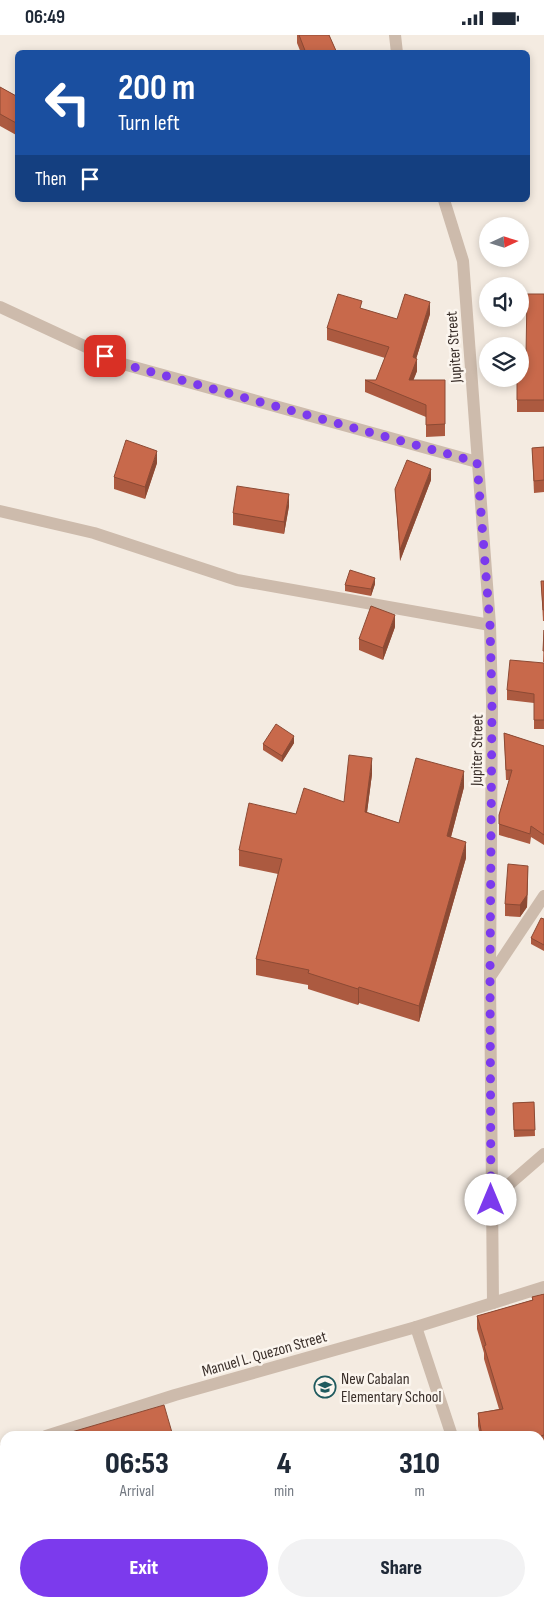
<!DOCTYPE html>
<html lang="en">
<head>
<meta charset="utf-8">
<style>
	:root { --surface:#fff; --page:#f2f2f3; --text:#1f2937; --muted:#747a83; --accent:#7c3aed }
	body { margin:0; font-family:"Sofia Sans Condensed",sans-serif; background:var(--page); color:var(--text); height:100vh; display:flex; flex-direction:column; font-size:19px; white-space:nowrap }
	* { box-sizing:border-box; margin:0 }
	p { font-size:16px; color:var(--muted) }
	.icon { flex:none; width:28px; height:28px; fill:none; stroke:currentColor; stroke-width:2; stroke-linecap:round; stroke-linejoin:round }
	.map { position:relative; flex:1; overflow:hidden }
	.details { position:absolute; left:0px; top:1396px; width:545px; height:176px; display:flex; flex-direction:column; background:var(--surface); border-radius:15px 15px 0 0; box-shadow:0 2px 8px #0003 }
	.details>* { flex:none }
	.hud { position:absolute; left:15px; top:15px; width:515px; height:152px; border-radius:8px; box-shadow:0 2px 8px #0003; background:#1a4fa0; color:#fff; overflow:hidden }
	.needle { width:32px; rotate:86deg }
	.tools { position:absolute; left:479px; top:182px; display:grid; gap:10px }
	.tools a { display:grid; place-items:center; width:50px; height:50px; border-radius:50%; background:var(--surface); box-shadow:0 2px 8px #0003; font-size:25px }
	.pin { position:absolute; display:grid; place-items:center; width:42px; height:42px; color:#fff; margin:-21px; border-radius:10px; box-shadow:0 2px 8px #0006 }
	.me { position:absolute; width:55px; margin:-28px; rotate:0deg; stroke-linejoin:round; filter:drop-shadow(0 0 4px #0008) }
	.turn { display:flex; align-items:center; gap:18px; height:105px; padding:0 20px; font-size:22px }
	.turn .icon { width:65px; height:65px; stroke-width:2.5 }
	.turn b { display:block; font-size:35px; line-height:42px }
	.then { display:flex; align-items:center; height:48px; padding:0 20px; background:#0003; gap:10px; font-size:19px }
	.eta { display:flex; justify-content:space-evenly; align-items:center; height:85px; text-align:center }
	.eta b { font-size:30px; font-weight:800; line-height:35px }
	.action { display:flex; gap:10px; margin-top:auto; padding:10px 20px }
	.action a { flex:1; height:58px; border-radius:30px; background:var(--accent); color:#fff; font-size:20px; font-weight:800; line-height:58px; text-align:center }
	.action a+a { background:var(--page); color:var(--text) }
	.status { display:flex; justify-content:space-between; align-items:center; height:35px; padding:0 25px; background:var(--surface); direction:ltr }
	.status svg { height:14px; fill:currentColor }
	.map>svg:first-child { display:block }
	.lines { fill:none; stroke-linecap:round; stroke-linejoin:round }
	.minor { stroke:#cdbbac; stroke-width:12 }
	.wall { fill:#ac5a40 }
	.shaded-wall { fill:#8c4a34 }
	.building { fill:#c8694b; stroke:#8c4a34 }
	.route { stroke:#7c3aed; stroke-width:9; stroke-dasharray:0 16.2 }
	.labels { text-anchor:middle; stroke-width:5; stroke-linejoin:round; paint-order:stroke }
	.street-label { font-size:16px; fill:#3b302b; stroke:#fbf5ee }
	.poi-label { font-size:16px; fill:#3b302b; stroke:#fbf5ee; text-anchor:start }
</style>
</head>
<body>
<div class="status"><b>06:49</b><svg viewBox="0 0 49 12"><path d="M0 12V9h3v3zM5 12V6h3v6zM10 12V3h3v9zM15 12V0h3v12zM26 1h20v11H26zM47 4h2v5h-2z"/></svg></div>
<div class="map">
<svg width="544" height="1572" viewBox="0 0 544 1572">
	<rect width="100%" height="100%" fill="#f4ebe1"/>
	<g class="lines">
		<g class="minor">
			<path d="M395 0 397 18"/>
			<path d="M444 165 463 226 490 590 492 666 490 942 493 1268"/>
			<path d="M0 272 123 329 477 427"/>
			<path d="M0 476 94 498 237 545 490 590"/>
			<path d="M490 942 544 861"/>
			<path d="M491 1165 544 1119"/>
			<path d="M416 1292 452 1401"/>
			<path d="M46 1401 175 1360 416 1292 544 1252"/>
			<path d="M0 1416 5 1414"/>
			<path d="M499 1568 500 1572"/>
		</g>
	</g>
	<g class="wall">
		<path d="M297 0H329L337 18H301L297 8Z"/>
		<path d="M0 52 18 62V101L0 91Z"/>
		<path d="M544 259V377H517V344L526 321Z"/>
		<path d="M362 274 397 284 430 279 416 324 417 336 413 345H445V401L426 402V382L365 357V345H376L385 323 327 305V293Z"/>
		<path d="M544 412V457L534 458 532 413Z"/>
		<path d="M157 428 145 464 114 454V442Z"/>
		<path d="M431 445 400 526 395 454Z"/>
		<path d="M289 471 284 499 233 490V478Z"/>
		<path d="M541 546H544V586H543Z"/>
		<path d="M375 549 371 561 345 556V550Z"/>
		<path d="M395 592 383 625 359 615V604Z"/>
		<path d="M544 595V627H543Z"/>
		<path d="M544 628V694H534V668L507 665V655Z"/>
		<path d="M504 698 544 711V810L531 802 530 809 499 800V780L509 745H506Z"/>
		<path d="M294 708 282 727 263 715V709Z"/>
		<path d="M372 739 367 777 399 788 464 752 451 802 466 823 419 987 359 968 358 970 308 954V950L256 940V924L278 839 239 831V815L296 779 344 767Z"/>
		<path d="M528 843 527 872 520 882 505 881V869Z"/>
		<path d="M544 884V916L531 909V903Z"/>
		<path d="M534 1067 535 1101 514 1102 513 1068Z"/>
		<path d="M544 1259V1414H542V1423L540 1424V1401H480L478 1391V1378L499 1374 484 1324V1318L477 1294V1281L532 1265V1262Z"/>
		<path d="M455 1568H488L489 1572H456Z"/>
	</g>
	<g class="shaded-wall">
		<path d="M430 267V279L413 334V322Z"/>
		<path d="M417 324V336L409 357V345Z"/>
		<path d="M157 416V428L145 464V452Z"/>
		<path d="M431 434V445L400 526V515Z"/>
		<path d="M289 459V471L284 499V487Z"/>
		<path d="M375 543V549L371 561V554Z"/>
		<path d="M395 580V592L383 625V613Z"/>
		<path d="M294 701V708L282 727V721Z"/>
		<path d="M372 723V739L365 793V777Z"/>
		<path d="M464 736V752L447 817V801Z"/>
		<path d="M466 807V823L419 987V971Z"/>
		<path d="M528 831 527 872 520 882V870Z"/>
		<path d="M359 952V968L358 970V954Z"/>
		<path d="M5 1475V1491L0 1493V1476Z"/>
		<path d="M544 1479V1492L540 1493V1480Z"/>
	</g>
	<g class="building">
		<path d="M299 0H329L337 18H306Z"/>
		<path d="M0 52 18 62V89L0 79Z"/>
		<path d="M338 259 362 266 360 273 397 284 405 259 430 267 413 322 417 324 409 345H445V389L426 390V370L365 345H376L389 312 327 293Z"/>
		<path d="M527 259H544V365H517V344H520V321H526Z"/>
		<path d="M126 405 157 416 145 452 114 442Z"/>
		<path d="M544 412V445L534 446 532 413Z"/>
		<path d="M407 425 431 434 400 515 395 454Z"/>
		<path d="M237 451 289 459 284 487 233 478Z"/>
		<path d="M350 535 375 543 371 554 345 550Z"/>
		<path d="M541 546H544V575H543Z"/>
		<path d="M371 571 395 580 383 613 359 604Z"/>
		<path d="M544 595V616H543Z"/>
		<path d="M510 625 544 628V685H534V659L507 655Z"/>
		<path d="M276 689 294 701 282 721 263 709Z"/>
		<path d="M504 698 544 711V800L531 791 530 799 499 789V780L512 735H506Z"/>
		<path d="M349 720 372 723 365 777 399 788 416 723 464 736 447 801 466 807 419 971 359 952 358 954 308 938 309 935 256 924 282 824 239 815 249 768 296 779 304 753 344 767Z"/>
		<path d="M508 829 528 831 527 860 520 870 505 869Z"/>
		<path d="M541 883 544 884V910L531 903Z"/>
		<path d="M534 1067 535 1095H514L513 1068Z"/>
		<path d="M544 1259V1400L541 1401 542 1410 540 1411V1401H482L478 1378 503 1374 484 1311 486 1310 477 1281 533 1265 532 1262Z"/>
		<path d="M164 1370 173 1401H58Z"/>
		<path d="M5 1417V1475L0 1476V1418Z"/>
		<path d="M540 1456 544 1473V1479L540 1480Z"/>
		<path d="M5 1565V1568H26L28 1572H0V1567Z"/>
		<path d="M458 1568H488L489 1572H460Z"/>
	</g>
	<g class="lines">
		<path class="route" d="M105 321 123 329 477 427 490 590 492 666 490 942 491 1165"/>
	</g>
	<defs>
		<g id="school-ring" transform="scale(1.125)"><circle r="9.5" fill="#fbf5ee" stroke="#1f5a5e" stroke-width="1.5"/><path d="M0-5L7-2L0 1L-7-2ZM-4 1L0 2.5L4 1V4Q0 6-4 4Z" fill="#1f5a5e"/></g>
	</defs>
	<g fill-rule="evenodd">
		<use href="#school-ring" x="325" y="1352"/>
	</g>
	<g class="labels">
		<g class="street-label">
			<text transform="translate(453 312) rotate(-94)" y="6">Jupiter Street</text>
			<text transform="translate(476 715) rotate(-89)" y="6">Jupiter Street</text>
			<text transform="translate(264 1318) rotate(-16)" y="6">Manuel L. Quezon Street</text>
		</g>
		<g class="poi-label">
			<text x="341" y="1349">New Cabalan<tspan x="341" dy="18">Elementary School</tspan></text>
		</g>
	</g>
</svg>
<div class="tools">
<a><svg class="needle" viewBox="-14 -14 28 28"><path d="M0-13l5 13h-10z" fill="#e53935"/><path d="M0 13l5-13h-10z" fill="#747a83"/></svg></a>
<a><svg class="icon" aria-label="sound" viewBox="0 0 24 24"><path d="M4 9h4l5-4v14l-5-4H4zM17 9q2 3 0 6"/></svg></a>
<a><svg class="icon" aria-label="layers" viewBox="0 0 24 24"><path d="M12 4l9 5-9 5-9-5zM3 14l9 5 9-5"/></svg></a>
</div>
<div class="pin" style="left:105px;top:321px;background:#d93025"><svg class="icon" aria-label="arrive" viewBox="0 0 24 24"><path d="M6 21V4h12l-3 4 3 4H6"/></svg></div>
<svg class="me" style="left:491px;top:1165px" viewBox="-20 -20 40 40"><circle r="19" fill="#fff"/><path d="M0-13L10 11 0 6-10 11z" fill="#7c3aed"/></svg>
<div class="hud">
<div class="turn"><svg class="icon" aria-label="left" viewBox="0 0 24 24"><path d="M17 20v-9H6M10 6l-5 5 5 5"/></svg><div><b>200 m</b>Turn left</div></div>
<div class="then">Then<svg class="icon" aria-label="arrive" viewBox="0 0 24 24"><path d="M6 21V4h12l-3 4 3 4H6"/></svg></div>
</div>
<section class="details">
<div class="eta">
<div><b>06:53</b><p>Arrival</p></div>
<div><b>4</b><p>min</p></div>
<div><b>310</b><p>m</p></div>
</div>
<div class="action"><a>Exit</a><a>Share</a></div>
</section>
</div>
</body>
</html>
